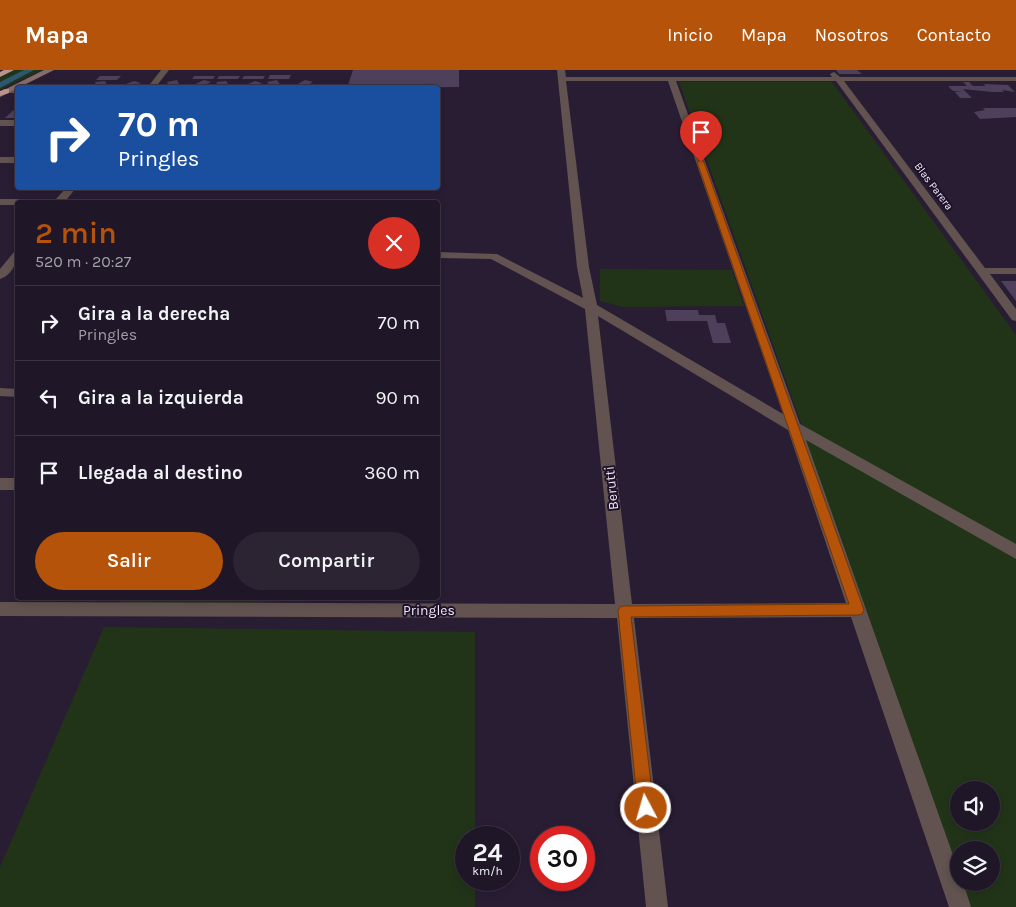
<!DOCTYPE html>
<html lang="es">
<head>
<meta charset="utf-8">
<style>
	:root { --surface:#1f1627; --page:#2c2333; --text:#f1f3f6; --muted:#a19fa7; --line:#3c3544; --accent:#b45309 }
	body { margin:0; font-family:Karla,sans-serif; background:var(--page); color:var(--text); height:100vh; display:flex; flex-direction:column; font-size:19px; white-space:nowrap }
	* { box-sizing:border-box; margin:0 }
	p { font-size:16px; color:var(--muted) }
	.icon { flex:none; width:28px; height:28px; fill:none; stroke:currentColor; stroke-width:2; stroke-linecap:round; stroke-linejoin:round }
	.map { position:relative; flex:1; overflow:hidden }
	.panel { position:absolute; left:15px; top:130px; width:425px; height:400px; display:flex; flex-direction:column; background:var(--surface); border-radius:5px; box-shadow:0 2px 8px #0003,0 0 0 1px var(--line) }
	.panel>* { flex:none }
	.banner { position:absolute; left:15px; top:15px; width:425px; height:105px; border-radius:5px; box-shadow:0 2px 8px #0003,0 0 0 1px var(--line); background:#1a4fa0; color:#fff; overflow:hidden }
	.buttons { position:absolute; left:950px; top:711px; display:grid; gap:10px }
	.buttons a { display:grid; place-items:center; width:50px; height:50px; border-radius:50%; background:var(--surface); box-shadow:0 2px 8px #0003,0 0 0 1px var(--line); font-size:25px }
	.speed { position:absolute; left:455px; top:756px; display:flex; gap:10px; font-size:25px; font-weight:700; text-align:center }
	.speed>* { display:grid; place-content:center; width:65px; height:65px; border-radius:50%; background:var(--surface); box-shadow:0 2px 8px #0003,0 0 0 1px var(--line); line-height:1 }
	.speed small { font-size:12px; font-weight:400 }
	.speed .limit { border:8px solid #d22; background:#fff; color:#111 }
	.pin { position:absolute; display:grid; place-items:center; width:42px; height:42px; color:#fff; margin:-51px -21px; border-radius:50% 50% 50% 0; rotate:-45deg; box-shadow:0 0 5px #0007 }
	.pin .icon { rotate:45deg }
	.me { position:absolute; width:55px; margin:-28px; rotate:354deg; stroke-linejoin:round; filter:drop-shadow(0 0 4px #0008) }
	.turn { display:flex; align-items:center; gap:18px; height:105px; padding:0 20px; font-size:22px }
	.turn .icon { width:65px; height:65px; stroke-width:2.5 }
	.turn b { display:block; font-size:35px; line-height:42px }
	.round { display:grid; place-items:center; flex:none; width:52px; height:52px; border-radius:26px; background:var(--page) }
	.overview { display:flex; align-items:center; justify-content:space-between; height:85px; padding:0 20px }
	h1 { font-size:30px; font-weight:600; line-height:38px; color:var(--accent) }
	.action { display:flex; gap:10px; margin-top:auto; padding:10px 20px }
	.action a { flex:1; height:58px; border-radius:30px; background:var(--accent); color:#fff; font-size:20px; font-weight:600; line-height:58px; text-align:center }
	.action a+a { background:var(--page); color:var(--text) }
	ul { padding:0; list-style:none }
	li { display:flex; align-items:center; gap:15px; height:75px; padding:0 20px; border-top:1px solid var(--line) }
	li div { flex:1 }
	li b { display:block; font-size:19px }
	li em { font-style:normal }
	header { display:flex; align-items:center; gap:30px; box-sizing:border-box; height:70px; padding:0 25px; background:var(--accent); color:#fff }
	header strong { font-size:24px }
	nav { display:flex; gap:28px; margin-inline-start:auto; font-size:18px }
	.map>svg:first-child { display:block }
	.green { fill:#213418; fill-rule:evenodd }
	.lines { fill:none; stroke-linecap:round; stroke-linejoin:round }
	.canal { fill:#2d5672; fill-rule:evenodd }
	.building { fill:#4e405a }
	.street { fill:#625350; fill-rule:evenodd }
	.secondary { fill:#856d69; fill-rule:evenodd }
	.highway { fill:#b9948d; fill-rule:evenodd }
	.route { fill:#b45309; stroke:#753606 }
	.labels { text-anchor:middle; stroke-width:4; stroke-linejoin:round; paint-order:stroke }
	.far-street-label { font-size:11px; fill:#eee6f6; stroke:#1f132a }
	.street-label { font-size:14px; fill:#eee6f6; stroke:#1f132a }
</style>
</head>
<body>
<header>
<strong>Mapa</strong>
<nav><a>Inicio</a><a>Mapa</a><a>Nosotros</a><a>Contacto</a></nav>
</header>
<div class="map">
<svg width="1016" height="837" viewBox="0 0 1016 837">
	<rect width="100%" height="100%" fill="#291d34"/>
	<g class="green">
		<path d="M10 0H42L0 20V5Z"/>
		<path d="M679 12H832L1016 265V475L802 356Z"/>
		<path d="M600 199 732 200 744 236 623 237 600 231Z"/>
		<path d="M794 357 1016 482V837H965ZM959 720H991V752H959ZM959 780H991V812H959Z"/>
		<path d="M122 528H351L118 539Z"/>
		<path d="M104 557 475 562V767L466 768V810H475V837H0V797Z"/>
	</g>
	<g class="lines">
		<path class="canal" d="M24 0H34L0 18V12Z"/>
	</g>
	<g class="building">
		<path d="M353 0H459V17L347 18Z"/>
		<path d="M836 0H857L862 4H839Z"/>
		<path d="M270 5H291L289 9H268Z"/>
		<path d="M100 6H121L117 10H96Z"/>
		<path d="M194 6H215L213 9H192Z"/>
		<path d="M219 6H240L238 9H217Z"/>
		<path d="M244 6H265L263 9H242Z"/>
		<path d="M177 10 180 16 170 18 167 12Z"/>
		<path d="M204 10 211 12 199 18 191 16Z"/>
		<path d="M277 10 281 16 271 18 267 12Z"/>
		<path d="M305 10 313 12 302 18 294 16Z"/>
		<path d="M105 11 108 17 97 18 95 12Z"/>
		<path d="M134 11 141 13 129 18 120 16Z"/>
		<path d="M226 11 230 17 220 18 216 12Z"/>
		<path d="M255 11 262 13 252 18 243 16Z"/>
		<path d="M963 12H969L973 16H986L983 14 1008 15 1015 22 1002 20 1004 22H992L963 19 972 28H960L955 22H963L953 21 948 16H967Z"/>
		<path d="M18 36 17 48H5Z"/>
		<path d="M983 38H1016V47L980 49 974 42 985 40Z"/>
		<path d="M1001 211H1016V231Z"/>
		<path d="M665 240H698L699 245H715L717 253H725L731 273H713L707 251H667Z"/>
	</g>
	<g class="lines">
		<g class="street">
			<path d="M161 0H169L155 18H147Z"/>
			<path d="M557 0H565L566 7H832L830 4 834 2 840 7H1016V11H844L985 198H1016V204H990L1016 239V251L1012 250 836 11H676L800 354 1016 474V489L806 370 959 802V812H963L971 837H949L851 547 634 548 668 837H646L617 548 0 546V532L615 534 585 239 491 189 438 188V182L497 184 583 228 577 197ZM566 11H668L783 344 597 235 589 197ZM598 246 788 360 846 533 632 534Z"/>
			<rect x="3" y="19" width="15" height="4"/>
			<rect x="0" y="50" width="18" height="6"/>
			<rect x="0" y="87" width="18" height="6"/>
			<path d="M66 118H76L67 129H127L132 132H18V135H0V129H56Z"/>
			<path d="M18 181C18 192 11 206 0 209V199L14 182Z"/>
			<path d="M0 318 18 319V327L0 326Z"/>
			<rect x="0" y="408" width="18" height="12"/>
		</g>
		<path class="secondary" d="M44 0H54L0 27V22Z"/>
		<g class="highway">
			<path d="M4 0H14L0 7V2Z"/>
			<path d="M6 19H9V23L0 26V21Z"/>
		</g>
	</g>
	<path class="route" d="M701 90 704 92 864 540 862 544 858 545 631 547 654 738 652 744 646 746 640 744 638 738 618 541 620 537 624 536 849 534 697 92Z"/>
	<g class="labels">
		<g class="far-street-label">
			<text transform="translate(934 116) rotate(53)" y="4">Blas Parera</text>
		</g>
		<g class="street-label">
			<text transform="translate(611 418) rotate(-96)" y="5">Berutti</text>
			<text x="429" y="545">Pringles</text>
		</g>
	</g>
</svg>
<div class="buttons">
<a><svg class="icon" aria-label="sound" viewBox="0 0 24 24"><path d="M4 9h4l5-4v14l-5-4H4zM17 9q2 3 0 6"/></svg></a>
<a><svg class="icon" aria-label="layers" viewBox="0 0 24 24"><path d="M12 4l9 5-9 5-9-5zM3 14l9 5 9-5"/></svg></a>
</div>
<div class="speed"><div>24<small>km/h</small></div><div class="limit">30</div></div>
<div class="pin" style="left:701px;top:92px;background:#d93025"><svg class="icon" aria-label="arrive" viewBox="0 0 24 24"><path d="M6 21V4h12l-3 4 3 4H6"/></svg></div>
<svg class="me" style="left:646px;top:738px" viewBox="-20 -20 40 40"><circle r="17" fill="#b45309" stroke="#fff" stroke-width="3"/><path d="M0-11L8 9 0 5-8 9z" fill="#fff"/></svg>
<div class="banner">
<div class="turn"><svg class="icon" aria-label="right" viewBox="0 0 24 24"><path d="M7 20v-9h11M14 6l5 5-5 5"/></svg><div><b>70 m</b>Pringles</div></div>
</div>
<section class="panel">
<div class="overview"><div><h1>2 min</h1><p>520 m · 20:27</p></div><a class="round" style="background:#d93025;color:#fff"><svg class="icon" aria-label="close" viewBox="0 0 24 24"><path d="M6 6l12 12M18 6L6 18"/></svg></a></div>
<ul>
<li><svg class="icon" aria-label="right" viewBox="0 0 24 24"><path d="M7 20v-9h11M14 6l5 5-5 5"/></svg><div><b>Gira a la derecha</b><p>Pringles</p></div><em>70 m</em></li>
<li><svg class="icon" aria-label="left" viewBox="0 0 24 24"><path d="M17 20v-9H6M10 6l-5 5 5 5"/></svg><div><b>Gira a la izquierda</b></div><em>90 m</em></li>
<li><svg class="icon" aria-label="arrive" viewBox="0 0 24 24"><path d="M6 21V4h12l-3 4 3 4H6"/></svg><div><b>Llegada al destino</b></div><em>360 m</em></li>
</ul>
<div class="action"><a>Salir</a><a>Compartir</a></div>
</section>
</div>
</body>
</html>
